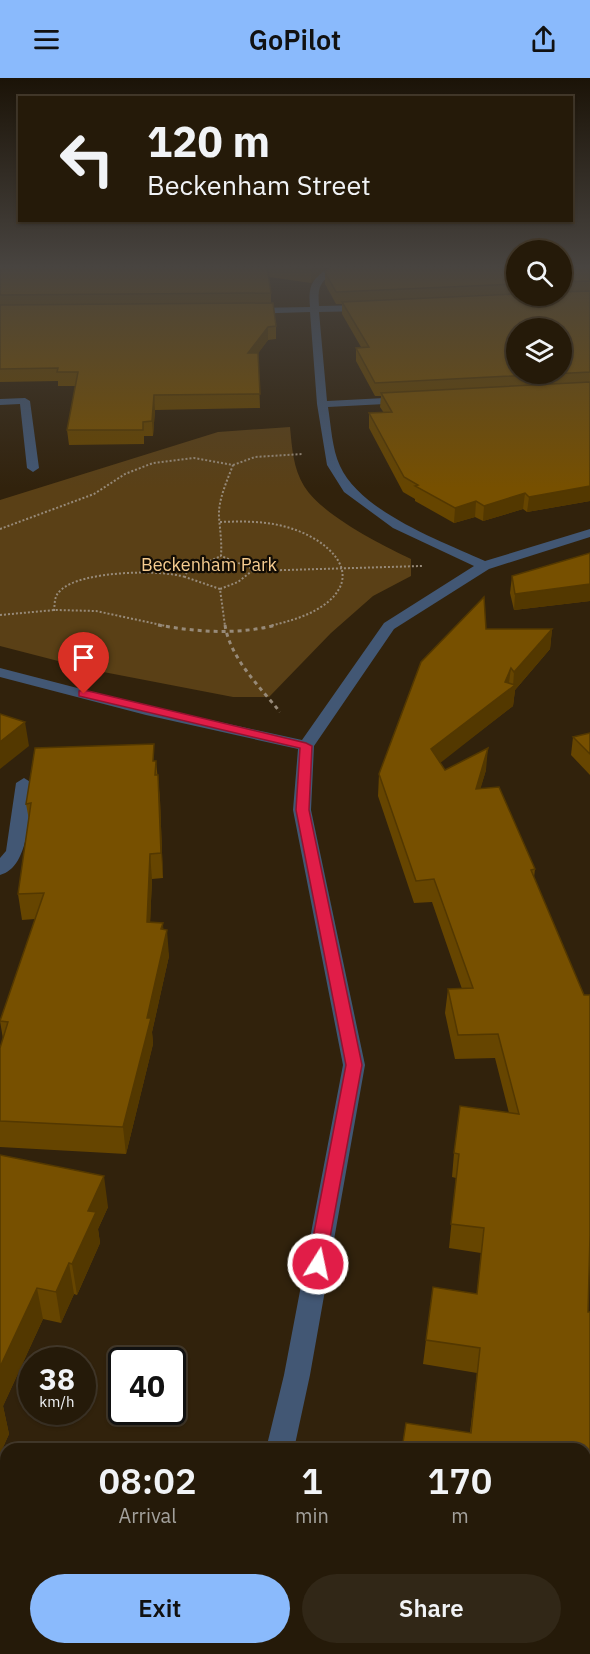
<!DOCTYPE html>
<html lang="en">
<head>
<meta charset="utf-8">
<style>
	:root { --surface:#251a09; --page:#312717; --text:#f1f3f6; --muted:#a3a19c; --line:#42382a; --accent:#8abafc }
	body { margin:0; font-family:"IBM Plex Sans",sans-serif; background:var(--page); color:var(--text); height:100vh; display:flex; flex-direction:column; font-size:22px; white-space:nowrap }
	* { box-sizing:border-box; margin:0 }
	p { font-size:20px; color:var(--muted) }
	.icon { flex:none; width:33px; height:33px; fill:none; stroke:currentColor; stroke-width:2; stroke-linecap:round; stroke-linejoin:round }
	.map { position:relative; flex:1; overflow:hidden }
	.details { position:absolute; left:0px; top:1365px; width:591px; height:212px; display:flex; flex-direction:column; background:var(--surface); border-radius:18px 18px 0 0; box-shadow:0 2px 4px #0004,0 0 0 2px var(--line) }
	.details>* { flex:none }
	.guide { position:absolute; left:18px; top:18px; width:555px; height:126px; border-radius:0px; box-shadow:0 2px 4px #0004,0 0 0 2px var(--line); background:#251a09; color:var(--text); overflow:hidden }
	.fabs { position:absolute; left:506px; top:162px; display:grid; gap:12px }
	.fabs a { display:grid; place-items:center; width:66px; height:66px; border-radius:50%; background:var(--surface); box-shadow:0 2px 4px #0004,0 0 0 2px var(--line); font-size:30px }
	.speed { position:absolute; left:18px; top:1269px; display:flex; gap:12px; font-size:30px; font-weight:700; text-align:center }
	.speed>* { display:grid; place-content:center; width:78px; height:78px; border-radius:50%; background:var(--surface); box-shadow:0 2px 4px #0004,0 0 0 2px var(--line); line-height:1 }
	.speed small { font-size:15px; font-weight:400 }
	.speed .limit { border:3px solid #111; border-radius:9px; background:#fff; color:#111 }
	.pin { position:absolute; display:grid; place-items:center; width:51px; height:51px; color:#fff; margin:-62px -26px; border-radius:50% 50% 50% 0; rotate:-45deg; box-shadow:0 0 6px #0007 }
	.pin .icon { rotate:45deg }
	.me { position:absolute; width:66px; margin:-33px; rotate:10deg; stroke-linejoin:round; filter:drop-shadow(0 0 4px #0008) }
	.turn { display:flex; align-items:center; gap:21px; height:126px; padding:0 30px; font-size:27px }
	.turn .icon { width:78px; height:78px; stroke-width:2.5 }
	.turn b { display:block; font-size:42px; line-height:51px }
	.eta { display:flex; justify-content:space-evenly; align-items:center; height:102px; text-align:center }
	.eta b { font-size:36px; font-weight:600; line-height:42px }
	.cta { display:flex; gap:12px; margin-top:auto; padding:12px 30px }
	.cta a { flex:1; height:69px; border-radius:36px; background:var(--accent); color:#111; font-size:24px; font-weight:600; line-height:69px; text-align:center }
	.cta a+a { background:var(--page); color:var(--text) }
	header { display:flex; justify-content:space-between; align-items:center; height:78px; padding:0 30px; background:var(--accent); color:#111; font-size:27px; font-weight:600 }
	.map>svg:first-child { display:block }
	.green { fill:#5a4016 }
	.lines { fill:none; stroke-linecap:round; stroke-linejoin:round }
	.path-far1 { stroke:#978a79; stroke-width:2; stroke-dasharray:2 2; stroke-linecap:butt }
	.path { stroke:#978a79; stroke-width:3; stroke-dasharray:4 4; stroke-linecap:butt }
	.minor { fill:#425774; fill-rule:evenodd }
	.wall { fill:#664500 }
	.shaded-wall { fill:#533800 }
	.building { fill:#775000; stroke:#533800; stroke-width:1.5; fill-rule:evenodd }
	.route { fill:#e11d48; stroke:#92132f; stroke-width:1.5 }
	.labels { text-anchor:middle; stroke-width:4.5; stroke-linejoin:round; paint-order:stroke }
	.far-park-label { font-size:18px; fill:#f6cc90; stroke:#130d05 }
</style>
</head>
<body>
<header><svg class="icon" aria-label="menu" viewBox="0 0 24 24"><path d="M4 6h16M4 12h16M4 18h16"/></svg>GoPilot<svg class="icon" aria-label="share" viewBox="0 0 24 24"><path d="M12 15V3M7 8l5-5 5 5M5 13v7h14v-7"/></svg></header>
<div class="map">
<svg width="590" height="1576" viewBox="0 0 590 1576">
	<rect width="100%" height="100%" fill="#31220c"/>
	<path class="green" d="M290 349C292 369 293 390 304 408 323 438 380 466 411 481V498L373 518 331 555 269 619H233L93 592 0 568V422L218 354Z"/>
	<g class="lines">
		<g class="path-far1">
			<path d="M233 387 255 379 303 376"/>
			<path d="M220 444C245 443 270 443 293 451 324 461 364 492 329 523 313 537 290 543 270 548"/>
			<path d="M0 451 94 416 125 396 153 385 194 380 233 387C227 403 218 422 219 439 220 452 222 464 221 478L251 490 252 493 238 504 220 511 225 548"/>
			<path d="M252 493 422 488"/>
			<path d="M220 511 185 499 187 493 221 478"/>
			<path d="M54 533C55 524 54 518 61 512 80 493 161 491 185 499"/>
			<path d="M0 537 55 532 96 533 166 548"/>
		</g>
		<g class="path">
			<path d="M158 547C197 554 237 557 276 547"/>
			<path d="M225 547C230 580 260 609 280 634"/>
		</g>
		<g class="minor">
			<path d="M330 189H340C323 204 317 203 319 228L366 227 371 230 366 233 319 234 327 323 404 319 409 322 404 325 328 329C331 347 332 371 340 388 361 434 441 463 485 483L590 451V459L489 491 394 551 314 668 311 732 365 987 310 1297 294 1371H266L284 1297 343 987 293 732 298 671 146 637 0 599V590L147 628 302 662 384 545 474 488 393 450 344 414 327 387 317 326 310 234 250 236 245 233 250 230 310 229C308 208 312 200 330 189Z"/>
			<path d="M25 320 30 323 39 390 33 394 27 390 20 326 0 327V321Z"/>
			<path d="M24 700 32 705C29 731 31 789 0 797V780L6 773 16 705Z"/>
			<path d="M219 1570H249L248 1576H218Z"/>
		</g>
	</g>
	<g class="wall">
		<path d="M0 189H327L311 205 269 199 271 215V225L276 248V261L268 262 258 275 260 330 155 332 153 358H144V366L69 367 67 352 76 308H58V303L0 304Z"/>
		<path d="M516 189V218H561V189H590V423L527 434 523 431 483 443 475 439 454 445 415 423V421L403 414 369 350V335H384L380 329 381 318H375L356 283V270L361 269 342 236V226H336L325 206V194Z"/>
		<path d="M590 475V523L514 532 510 515 512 498Z"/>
		<path d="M486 551H552L550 571 515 612 513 628 440 684 445 692H486L480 711 535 791 534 800 588 1234H590V1480L585 1479V1371L470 1355 477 1295 423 1286 426 1262 477 1216 481 1175 449 1170 456 1100 452 1099 454 1075 509 1035 495 980 455 981 445 935 448 911H462L432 824 414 825 378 718 379 696Z"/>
		<path d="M590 655V697L571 677 573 659Z"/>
		<path d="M156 683 160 722 163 800 152 801 150 845 163 852 169 878 152 954 153 966 126 1076 0 1069V970L3 961 0 943 35 841 22 842 18 816 29 742 26 726Z"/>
		<path d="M0 1077 108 1129 98 1151 100 1165 77 1217 74 1216 61 1245 43 1241 3 1328 9 1356 0 1376Z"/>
	</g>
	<g class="shaded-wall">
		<path d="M314 189H327L311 205V192Z"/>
		<path d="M268 249V262L248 289V275Z"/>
		<path d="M154 317 155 332 153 358 152 343Z"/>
		<path d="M590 408V423L527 434 529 419Z"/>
		<path d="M525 415 523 431 483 443 484 428Z"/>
		<path d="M476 423 475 439 454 445 455 430Z"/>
		<path d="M590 506V523L514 532 515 516Z"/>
		<path d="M552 551 550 571 515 612 513 628 430 693 431 671 505 604 511 590 508 612 513 609 514 594Z"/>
		<path d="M25 644 29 668 0 691V664Z"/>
		<path d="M488 670 486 692 474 733 476 711Z"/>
		<path d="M158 697 160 722 163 800 161 775Z"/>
		<path d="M150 776 152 801 149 870 147 844Z"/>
		<path d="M163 845 164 863 167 852 169 878 152 954 153 966 126 1076 123 1049 147 940Z"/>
		<path d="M104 1098 108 1129 98 1151 100 1165 77 1217 72 1186 88 1133Z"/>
		<path d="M69 1185 74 1216 61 1245 56 1214Z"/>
		<path d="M37 1210 43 1241 3 1328 9 1356 0 1376V1289Z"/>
	</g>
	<g class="building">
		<path d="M0 189H267L271 215 0 217Z"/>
		<path d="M283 189H314L311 192Z"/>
		<path d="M330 189H516V206L336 214 325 194Z"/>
		<path d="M561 189H590V203L561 204Z"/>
		<path d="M590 213V294L375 305 356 270 369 269 342 224 516 216V218H561V214ZM516 250H561V296H516Z"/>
		<path d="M273 225 276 248 268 249 248 275H258L260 316 154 317 152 343 143 344V352H67L78 294H57L58 290 0 291V227Z"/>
		<path d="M590 304V408L529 419 525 415 484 428 476 423 455 430 415 408 418 407 404 399 369 335 392 334 381 315Z"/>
		<path d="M590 475V506L515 516 512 498Z"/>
		<path d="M484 519 486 551H552L514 594 511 590 505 604 515 607 431 671 445 692 488 670 476 711 499 709 535 791 531 792 584 917H590V1158L588 1234H590V1456L585 1455V1371H402L406 1345 471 1355 480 1270 426 1262 433 1209 477 1216 484 1150 451 1146 459 1076 454 1075 460 1028 519 1036 498 956 458 957 448 911 473 910 434 801 416 803 379 696 421 584Z"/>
		<path d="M0 636 25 644 0 664Z"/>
		<path d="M590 655V676L573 659Z"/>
		<path d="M154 666 153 683H156L155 697H158L161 775 150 776 147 844 163 845 161 851 167 852 147 940H151L123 1049 0 1043V970L8 944 0 943 44 815 18 816 31 725 26 726 35 670Z"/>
		<path d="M0 1077 104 1098 88 1133 96 1134 72 1186 69 1185 56 1214 37 1210 0 1289Z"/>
		<rect x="398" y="1570" width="179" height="6"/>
	</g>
	<linearGradient id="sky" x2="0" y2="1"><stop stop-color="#1b1307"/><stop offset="0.46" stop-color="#484440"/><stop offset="1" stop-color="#484440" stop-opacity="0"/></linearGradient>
	<rect width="590" height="410" fill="url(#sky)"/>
	<path class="route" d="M84 612 306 665 312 668 309 732 362 987 324 1192 318 1194 311 1192 308 1186 346 987 296 732 300 670 79 618V613Z"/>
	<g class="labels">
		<g class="far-park-label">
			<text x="209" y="493">Beckenham Park</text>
		</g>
	</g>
</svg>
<div class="fabs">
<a><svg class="icon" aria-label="search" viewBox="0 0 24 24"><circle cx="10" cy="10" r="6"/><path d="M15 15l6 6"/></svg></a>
<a><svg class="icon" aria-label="layers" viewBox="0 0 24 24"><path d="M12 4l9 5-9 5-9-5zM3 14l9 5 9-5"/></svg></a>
</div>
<div class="speed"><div>38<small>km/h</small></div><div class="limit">40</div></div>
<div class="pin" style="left:84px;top:616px;background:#d93025"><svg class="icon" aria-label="arrive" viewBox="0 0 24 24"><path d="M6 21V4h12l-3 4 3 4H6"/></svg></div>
<svg class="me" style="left:318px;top:1186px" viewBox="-20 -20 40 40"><circle r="17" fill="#e11d48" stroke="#fff" stroke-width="3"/><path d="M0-11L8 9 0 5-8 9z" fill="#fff"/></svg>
<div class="guide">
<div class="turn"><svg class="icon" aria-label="left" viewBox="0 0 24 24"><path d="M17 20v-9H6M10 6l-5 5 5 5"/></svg><div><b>120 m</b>Beckenham Street</div></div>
</div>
<section class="details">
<div class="eta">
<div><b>08:02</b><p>Arrival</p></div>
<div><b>1</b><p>min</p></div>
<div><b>170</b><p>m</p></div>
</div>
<div class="cta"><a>Exit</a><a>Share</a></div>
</section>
</div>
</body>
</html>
